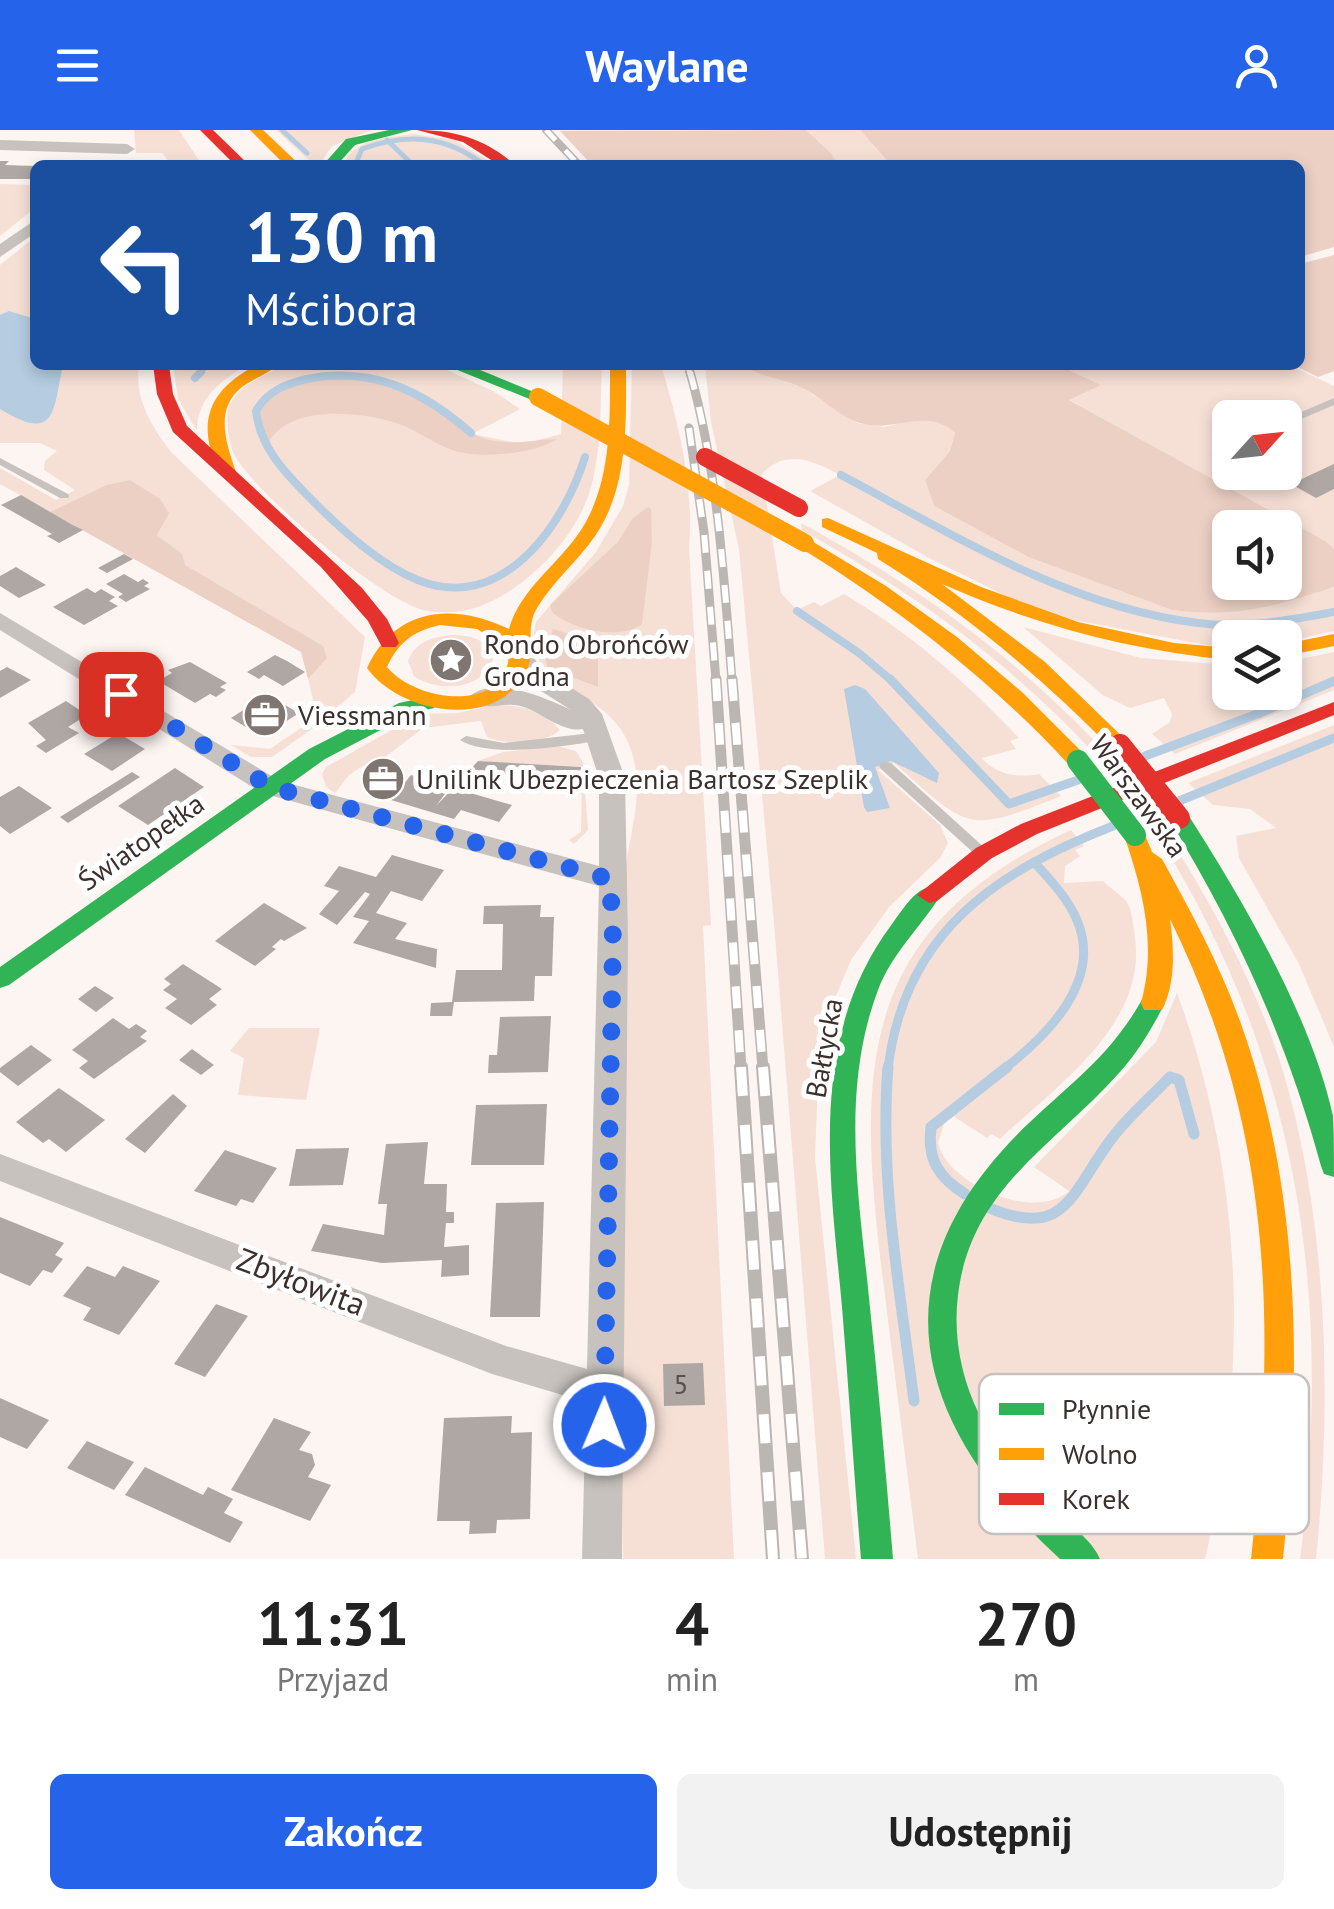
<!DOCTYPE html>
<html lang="pl">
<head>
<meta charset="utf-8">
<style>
	:root { --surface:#fff; --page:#f2f2f2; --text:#222; --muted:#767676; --accent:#2563eb }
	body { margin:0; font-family:"PT Sans",sans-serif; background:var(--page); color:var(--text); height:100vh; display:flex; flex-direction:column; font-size:38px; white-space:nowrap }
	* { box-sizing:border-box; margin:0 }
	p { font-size:32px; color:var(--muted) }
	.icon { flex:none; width:55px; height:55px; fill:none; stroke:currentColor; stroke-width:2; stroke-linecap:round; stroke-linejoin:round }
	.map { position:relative; height:1429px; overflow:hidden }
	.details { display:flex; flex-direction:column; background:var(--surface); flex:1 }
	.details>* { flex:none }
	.hud { position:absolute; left:30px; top:30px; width:1275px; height:210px; border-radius:15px; box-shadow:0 5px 15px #0003; background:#1a4fa0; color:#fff; overflow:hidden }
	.needle { width:65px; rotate:63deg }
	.tools { position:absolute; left:1212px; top:270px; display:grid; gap:20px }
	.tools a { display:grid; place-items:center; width:90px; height:90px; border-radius:15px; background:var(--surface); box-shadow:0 5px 15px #0003; font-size:50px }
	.pin { position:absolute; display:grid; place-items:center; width:85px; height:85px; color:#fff; margin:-42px; border-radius:20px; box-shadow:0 5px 15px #0006 }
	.me { position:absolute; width:110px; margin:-55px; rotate:1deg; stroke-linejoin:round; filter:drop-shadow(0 0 8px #0008) }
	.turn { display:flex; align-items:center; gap:35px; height:210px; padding:0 50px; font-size:45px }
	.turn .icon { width:130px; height:130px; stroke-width:2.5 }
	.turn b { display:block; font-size:70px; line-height:85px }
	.eta { display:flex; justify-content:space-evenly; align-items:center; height:170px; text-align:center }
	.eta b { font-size:60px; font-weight:800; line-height:70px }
	.action { display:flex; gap:20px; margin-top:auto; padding:20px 50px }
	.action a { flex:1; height:115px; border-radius:15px; background:var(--accent); color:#fff; font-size:40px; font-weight:800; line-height:115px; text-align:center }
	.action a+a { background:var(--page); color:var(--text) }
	header { display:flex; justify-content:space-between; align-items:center; height:130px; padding:0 50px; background:var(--accent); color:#fff; font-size:45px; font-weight:800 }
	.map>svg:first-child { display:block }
	.green { fill:#f6e0d6; fill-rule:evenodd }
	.forest { fill:#ecd0c4; fill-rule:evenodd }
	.water { fill:#b5cce1 }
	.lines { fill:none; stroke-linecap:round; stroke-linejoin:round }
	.stream-far3 { stroke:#b5cce1; stroke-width:5 }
	.stream-far2 { stroke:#b5cce1; stroke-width:8 }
	.stream-far1 { stroke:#b5cce1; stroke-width:9 }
	.stream { stroke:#b5cce1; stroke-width:11 }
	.building { fill:#afa7a4 }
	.lane { fill:#c7c2bd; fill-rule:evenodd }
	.street { fill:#c7c2bd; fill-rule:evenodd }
	.fast { fill:#30b455; fill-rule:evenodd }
	.slow { fill:#ff9f0a; fill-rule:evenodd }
	.jam { fill:#e5322d; fill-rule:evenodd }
	.rail-far3-casing { stroke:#bcb6b3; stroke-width:8 }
	.rail-far2-casing { stroke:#bcb6b3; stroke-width:9 }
	.rail-far1-casing { stroke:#bcb6b3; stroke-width:11 }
	.rail-casing { stroke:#bcb6b3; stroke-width:14 }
	.rail-far3 { stroke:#fff; stroke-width:5; stroke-dasharray:14; stroke-linecap:butt }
	.rail-far2 { stroke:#fff; stroke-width:6; stroke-dasharray:18; stroke-linecap:butt }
	.rail-far1 { stroke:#fff; stroke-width:8; stroke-dasharray:22; stroke-linecap:butt }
	.rail { stroke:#fff; stroke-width:10; stroke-dasharray:29; stroke-linecap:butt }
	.fast-bridge { stroke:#30b455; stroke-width:22 }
	.slow-bridge { stroke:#ff9f0a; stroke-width:18 }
	.jam-bridge-far1 { stroke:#e5322d; stroke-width:18 }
	.jam-bridge { stroke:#e5322d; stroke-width:22 }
	.route { stroke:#2563eb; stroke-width:18; stroke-dasharray:0 32.4 }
	.labels { text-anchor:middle; stroke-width:10; stroke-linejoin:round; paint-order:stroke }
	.poi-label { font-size:28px; fill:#3b302c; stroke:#fff; text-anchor:start }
	.street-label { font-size:28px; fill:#3b302c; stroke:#fff }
	.near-number-label { font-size:28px; fill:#584e4a }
	.near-street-label { font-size:32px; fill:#3b302c; stroke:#fff }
	.key { fill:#fff; stroke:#c4c1c0; stroke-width:2.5 }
	.key-label { font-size:28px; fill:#3b302c }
</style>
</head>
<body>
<header><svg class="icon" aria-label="menu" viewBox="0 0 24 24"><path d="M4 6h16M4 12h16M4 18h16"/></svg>Waylane<svg class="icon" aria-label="person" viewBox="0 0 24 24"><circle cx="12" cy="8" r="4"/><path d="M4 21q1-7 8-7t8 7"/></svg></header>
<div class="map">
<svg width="1334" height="1429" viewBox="0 0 1334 1429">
	<rect width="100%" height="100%" fill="#fcf5f2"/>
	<g class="green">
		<path d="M134 0H179L202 35H172L162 23H136Z"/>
		<path d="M276 0H372L332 16 319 35H314Z"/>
		<path d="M806 0H860L891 35H838L832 24Z"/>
		<path d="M413 4 454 10 495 35H344C352 8 389 8 413 4Z"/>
		<path d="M0 54 35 55V78L0 106Z"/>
		<path d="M35 107V235H139C134 269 152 297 172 323L365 507 355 562 309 601 272 627H251L231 615 270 619 317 587 302 522 0 354V338L56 370 75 360 44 340 45 331 57 321 40 313H0V135Z"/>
		<path d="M173 235H248C221 250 197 268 197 301L178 269Z"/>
		<path d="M286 235H436L493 261 520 279 472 304 523 314 561 304 563 235H602C600 275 602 318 591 357 582 390 558 422 532 444 501 470 470 487 428 481 385 475 255 362 235 326 229 316 226 293 228 281 232 258 267 243 286 235Z"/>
		<path d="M632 235H661C679 294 694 357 689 418L711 795 703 796 734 1429H623C623 1210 620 990 622 770 623 720 647 671 632 623 618 576 574 566 541 538L533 509 536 492 596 422 623 376 629 355Z"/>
		<path d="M705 235H743L801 257 857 293 884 297 918 289 942 291 955 303 950 321 925 350 934 376 1028 427 1172 480C1226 486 1283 473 1334 457V501L1285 512V508H1230V517H1216L1043 484 931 429 810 361 840 345C814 331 786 318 762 344L781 463 797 480 814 472 821 476 844 464C910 503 966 552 1019 608L1010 611 1016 619 982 628C996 645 1018 648 1039 644L1061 666C965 705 969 699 894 633L878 640 940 695 948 713 940 728 889 777 851 830 826 890 819 921 815 1027 856 1429H825L774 793 739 419 711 292Z"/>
		<path d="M1058 235H1290L1334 256V419L1068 269 1100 255ZM1230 288H1285V342H1230Z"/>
		<path d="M801 393C918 457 1013 524 1104 621L1095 624C1006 529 915 464 802 400Z"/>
		<path d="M1023 497 1141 528 1230 535V562H1285V532L1334 522V560L1175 624 1152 604 1170 592 1172 584 1164 568 1130 578 1103 565Z"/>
		<path d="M451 505C470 505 490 509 493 530 482 560 438 563 414 546L408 531C415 512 432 507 451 505Z"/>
		<path d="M495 575C518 574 545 581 560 600 544 614 507 616 487 607L481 591 423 598 376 634 369 632 349 645 335 663 326 657 322 644 326 637 420 584 457 583Z"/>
		<path d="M1334 595V917L1299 834 1239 728 1236 706 1276 698 1250 679 1213 675 1188 653Z"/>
		<path d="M558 616 576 621 583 633 588 700 574 714 569 710 581 702 582 637 478 631 503 622Z"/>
		<path d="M1161 695C1199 752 1232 812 1259 875 1328 1038 1334 1255 1316 1429H1300C1334 1162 1298 926 1153 698Z"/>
		<path d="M1071 700 1084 716 1075 720 1080 726 1065 736 1064 753 1103 751C1110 758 1122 766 1126 771 1132 778 1134 798 1135 808 1147 895 1055 957 1000 1009L991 1004 987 1008 953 986 944 994 938 1013C948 1055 1035 1092 1069 1061L1034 1037 1156 912 1177 863C1244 1045 1250 1241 1205 1429H918C907 1339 895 1248 884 1158 857 944 852 801 1071 700Z"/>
		<path d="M249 898H320L306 970 238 965 244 928 230 921Z"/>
	</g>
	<g class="forest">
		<path d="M806 0 832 24 838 35H592L560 1Z"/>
		<path d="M860 0H1334V117L1300 127V35H891Z"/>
		<path d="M1334 125V241L1318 247 1293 235H1300V134Z"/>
		<path d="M743 235H1058L1101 255 1069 270 1325 411 1334 419V457C1271 477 1239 488 1172 480L1028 427 934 376 925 350 950 321 955 303C926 276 894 304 860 293 839 287 821 266 800 257 781 248 760 247 743 235ZM1230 398H1285V452H1230Z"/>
		<path d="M338 245C377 246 415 257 448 280 461 289 467 303 483 308 510 317 536 309 557 309 534 324 486 328 459 322 437 317 418 300 396 293 358 281 280 273 265 321 237 260 290 251 338 245Z"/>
		<path d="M130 350 160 369 169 383 157 405 182 424 185 435 323 516 327 528 308 549 301 522 50 382 107 355Z"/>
		<path d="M648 377 651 379 652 411 642 494C619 511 573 500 552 482L550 475 618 412 633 388Z"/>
		<path d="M553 499 598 513V557L548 538 544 526Z"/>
	</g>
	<g class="water">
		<path d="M9 181 35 189V235H63C53 278 58 315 0 279V185Z"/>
		<path d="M855 555 865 559 939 643 937 653 891 631 875 637 890 678 867 682 864 677 844 559Z"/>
	</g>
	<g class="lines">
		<g class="stream-far3">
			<path d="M282 0 307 23"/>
			<path d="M387 10 413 35"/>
			<path d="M355 35 362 19C406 3 446 5 484 35"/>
			<path d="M199 244 208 235"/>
		</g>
		<g class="stream-far2">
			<path d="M195 248 201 242"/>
			<path d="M471 303C423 261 372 236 307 249 286 254 267 261 256 281 260 320 290 348 317 375 346 404 388 442 429 454 509 476 565 391 585 327"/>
			<path d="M841 345C954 405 1068 477 1198 493 1244 499 1289 490 1334 482"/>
			<path d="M797 481 859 523 892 551"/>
		</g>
		<g class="stream-far1">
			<path d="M890 549 1009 674 1078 650"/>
			<path d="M1260 583 1334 551"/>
			<path d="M1145 626 1260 583 1251 562"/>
			<path d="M1179 671 1334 608"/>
			<path d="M888 939C904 803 995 742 1113 696"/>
			<path d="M1004 939C1048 905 1104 849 1076 788 1067 767 1049 749 1034 732"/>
		</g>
		<g class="stream">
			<path d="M888 937C879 1049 900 1160 914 1271"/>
			<path d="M965 1064C938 1047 927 1029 931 997L1007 937"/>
			<path d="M987 1077C1070 1113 1072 1057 1116 1003 1132 983 1152 966 1170 947L1179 950 1194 1004"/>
		</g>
	</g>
	<g class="building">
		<path d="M0 31H9L5 35 35 36V49H0Z"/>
		<path d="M1334 334V359L1316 368 1291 354Z"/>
		<path d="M21 365 71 394 83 400 59 413 47 406 52 404 1 375Z"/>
		<path d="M124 424 133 429 107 443 98 438Z"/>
		<path d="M16 437 46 455 19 468 0 456V446Z"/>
		<path d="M124 444 138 452 143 449 149 453 144 456 150 459 126 472 118 467 123 464 106 454Z"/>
		<path d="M87 458 95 463 101 459 115 467 109 471 118 476 84 495 53 477Z"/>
		<path d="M275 525 287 531 305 542 283 556 264 545 259 549 247 542Z"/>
		<path d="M190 532 227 553 220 557 226 560 216 567 210 564 195 573 158 551 172 543 168 540Z"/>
		<path d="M7 537 31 550 0 568V541Z"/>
		<path d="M267 565 299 583 262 607 231 588Z"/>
		<path d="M66 571 87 585 68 597 79 603 46 623 36 616 46 610 28 593Z"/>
		<path d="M118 603 145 619 112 641 84 624Z"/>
		<path d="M478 631 581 637V661L537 658 540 650 478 644 469 655 459 652 450 657 436 676 453 658 512 675 499 692 461 680 454 689 391 670 411 645 441 654 452 641 465 645Z"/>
		<path d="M376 634 405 644 390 661 365 652Z"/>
		<path d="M175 638 204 657 148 695 118 676Z"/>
		<path d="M132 642 140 647 68 693 60 687Z"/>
		<path d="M19 656 52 678 10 704 0 696V667Z"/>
		<path d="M392 725 444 740 422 771 391 761 376 783 407 793 395 809 437 819 436 838 353 813 369 791 353 787 370 764 365 762 337 795 319 784 339 761 324 756 339 736 376 747Z"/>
		<path d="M264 773 307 798 284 811 281 809 272 817 276 819 255 836 215 811Z"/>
		<path d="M541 775 540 787H554L552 846H535L534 871 454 872 452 886H430L431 873 452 872 456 840H502L503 794H483L484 776Z"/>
		<path d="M183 834 222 859 209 869 217 875 191 895 165 878 177 869 163 860 171 854 164 849Z"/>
		<path d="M95 856 114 868 96 882 78 869Z"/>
		<path d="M551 886 548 942 488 943 489 925H497L500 887Z"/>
		<path d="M113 888 129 899 136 894 147 901 140 907 147 911 94 949 79 938 88 931 72 920Z"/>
		<path d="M31 915 52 930 18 956 0 942V938Z"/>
		<path d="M192 919 214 935 201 945 179 930Z"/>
		<path d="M59 958 105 990 66 1022 49 1009 43 1013 16 992Z"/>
		<path d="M173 964 187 976 145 1023 125 1009Z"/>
		<path d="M547 974 544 1035H471L476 975Z"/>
		<path d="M428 1012 424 1054H447L446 1082H454V1093H446L444 1117 469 1115V1145L441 1147 442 1130 382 1133 311 1121 323 1094 384 1105 387 1074H378L386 1014Z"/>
		<path d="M349 1018 343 1055 289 1056 296 1019Z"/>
		<path d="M225 1020 277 1038 253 1073 241 1069 236 1076 194 1061Z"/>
		<path d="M544 1072 540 1187H490L496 1073Z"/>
		<path d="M0 1087 64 1113 55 1125 63 1129 52 1143 43 1140 30 1156 0 1143Z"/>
		<path d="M87 1136 115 1147 123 1136 160 1151 119 1205 83 1190 91 1178 63 1166Z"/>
		<path d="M216 1174 248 1186 205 1247 174 1234Z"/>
		<path d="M703 1233 705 1275 664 1276 663 1234Z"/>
		<path d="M0 1268 49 1290 27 1319 0 1307Z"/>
		<path d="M512 1286 511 1303 532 1302 530 1389 497 1390 496 1403 469 1404 470 1391H437L444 1288Z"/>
		<path d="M274 1288 311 1302 299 1320 312 1324 315 1335 308 1347 331 1355 310 1391 231 1360Z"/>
		<path d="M87 1311 134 1332 114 1360 67 1338Z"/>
		<path d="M145 1337 203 1365 208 1357 233 1369 224 1383 243 1392 230 1413 125 1365Z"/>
	</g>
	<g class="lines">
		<g class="lane">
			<path d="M1334 268V275L1285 296V289Z"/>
			<path d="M1230 315V322L1216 328 1211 325Z"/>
			<path d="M0 328 68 364 69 366 68 368H60L0 335Z"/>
			<path d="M601 602 606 603 607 606 606 609C570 616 489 629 460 610L466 606 504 613Z"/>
			<path d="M886 632 891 633 987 720 989 723 987 726H977L881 639 879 636 881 633Z"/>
		</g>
		<g class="street">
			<path d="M0 10 127 14 135 19 127 24 0 20Z"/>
			<path d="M35 90V103L0 127V114Z"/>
			<path d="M0 483 280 651 599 736V648L583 599C558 603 538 577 514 575 497 573 480 583 467 569 491 543 545 568 571 580L522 549 509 526 521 519 530 521 541 539 589 569 602 584 625 648 628 809 622 1429H582L586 1272 492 1244 0 1051V1024L506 1216 587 1239 599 756 262 663 0 500Z"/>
		</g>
		<g class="fast">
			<path d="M389 0H412L355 15 337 35H323L346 9Z"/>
			<path d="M445 235H468L546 267 532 270Z"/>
			<path d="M427 567 437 573 434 578 413 583 325 629 9 855 0 858V837L309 619 399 573Z"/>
			<path d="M1179 681 1187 683C1242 769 1311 886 1333 986 1334 1005 1334 1028 1334 1047L1324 1044 1321 1036C1287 911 1236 798 1168 688Z"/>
			<path d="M929 757 941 765C920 798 892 823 878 860 839 963 860 1073 870 1178 879 1262 886 1345 893 1429H861C854 1345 849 1261 842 1177 830 1046 807 907 892 794 902 781 913 761 929 757Z"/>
			<path d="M1153 864 1162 866 1165 873C1152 898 1139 921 1119 943 1054 1016 971 1058 958 1165 953 1206 961 1247 979 1284 996 1317 1022 1348 1048 1375 1065 1393 1090 1406 1100 1429H1060C930 1310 871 1168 1001 1022 1052 964 1105 938 1144 866Z"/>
		</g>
		<g class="slow">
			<path d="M250 0H263L300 35H285Z"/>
			<path d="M257 235H278C268 244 254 248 242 257 214 279 226 313 236 342L227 347 221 346C195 295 207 260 257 235Z"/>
			<path d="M610 235H626C626 292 629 357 595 406 578 431 553 451 537 478 524 499 537 524 525 544 494 601 399 583 367 538 395 477 453 472 509 499 520 459 559 434 581 400 612 352 610 290 610 235ZM440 495 477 499 509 519C512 584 417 574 387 537 398 513 413 501 440 495Z"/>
			<path d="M828 388 981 457 1078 492 1174 513 1230 518V530C1129 520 1035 495 942 454L1045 532 1131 615 1127 620H1113C1041 547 965 483 878 429L877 423 822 397V389Z"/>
			<path d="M805 407 886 456 957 507 1023 563 1086 626 1089 631 1086 636H1070C990 549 899 479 799 417V409Z"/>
			<path d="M1334 504V516L1285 526V514Z"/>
			<path d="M1135 697 1143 700 1152 722 1162 729C1191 782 1221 837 1241 894 1303 1067 1301 1248 1283 1429H1251C1276 1198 1275 1002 1170 789 1174 819 1176 852 1162 880H1144L1141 873C1157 815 1143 761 1124 705Z"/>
		</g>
		<g class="jam">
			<path d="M200 0H213L249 35H235Z"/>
			<path d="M417 0C455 0 486 9 515 35H499L463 12Z"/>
			<path d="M153 235H169L173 264 187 296 362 458 387 489 399 513 396 517H382L368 491 321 437 173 302 157 264Z"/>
			<path d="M1334 572V585L1037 704 992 728 937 771 929 773 917 765 976 718 1021 694Z"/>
		</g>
		<g class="rail-far3-casing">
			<g id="rail-far3">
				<path d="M546 0 579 35"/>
				<path d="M688 235 690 244"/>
			</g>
		</g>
		<g class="rail-far2-casing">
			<g id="rail-far2">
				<path d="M690 242C718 342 724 447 732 551"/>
				<path d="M689 298 704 402 716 551"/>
			</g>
		</g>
		<g class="rail-far1-casing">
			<g id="rail-far1">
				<path d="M716 549 741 939"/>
				<path d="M732 549 763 939"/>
			</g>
		</g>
		<g class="rail-casing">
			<g id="rail">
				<path d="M741 937 773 1429"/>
				<path d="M763 937 802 1429"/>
			</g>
		</g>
		<use href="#rail-far3" class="rail-far3"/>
		<use href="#rail-far2" class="rail-far2"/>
		<use href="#rail-far1" class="rail-far1"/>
		<use href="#rail" class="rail"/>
		<path class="fast-bridge" d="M1078 631 1135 705"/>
		<path class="slow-bridge" d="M538 267 805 413"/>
		<path class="jam-bridge-far1" d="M705 327 799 378"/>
		<path class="jam-bridge" d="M1120 615 1179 688"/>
	</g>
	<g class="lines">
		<path class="route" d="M121 564 271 657 610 749 613 809 604 1295"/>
	</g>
	<defs>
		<g id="sight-disc" transform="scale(2.25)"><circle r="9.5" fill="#7f7571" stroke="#fff"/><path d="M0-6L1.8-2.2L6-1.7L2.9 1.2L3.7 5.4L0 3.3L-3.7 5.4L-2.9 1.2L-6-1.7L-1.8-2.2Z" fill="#fff"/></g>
		<g id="office-disc" transform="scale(2.25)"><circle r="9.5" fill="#7f7571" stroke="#fff"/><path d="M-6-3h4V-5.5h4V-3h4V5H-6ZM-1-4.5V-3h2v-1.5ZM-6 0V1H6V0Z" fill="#fff"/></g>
	</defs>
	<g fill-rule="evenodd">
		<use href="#sight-disc" x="451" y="530"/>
		<use href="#office-disc" x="265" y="585"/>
		<use href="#office-disc" x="383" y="649"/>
	</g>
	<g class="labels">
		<g class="poi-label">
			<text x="484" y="524">Rondo Obrońców<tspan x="484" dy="32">Grodna</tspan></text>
			<text x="298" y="595">Viessmann</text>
			<text x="416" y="659">Unilink Ubezpieczenia Bartosz Szeplik</text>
		</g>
		<g class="street-label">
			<text transform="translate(1139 666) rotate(54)" y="10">Warszawska</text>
			<text transform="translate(141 712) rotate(-35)" y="10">Światopełka</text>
			<text transform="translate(824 918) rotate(-80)" y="10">Bałtycka</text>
		</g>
		<g class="near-number-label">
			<text x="681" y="1264">5</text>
		</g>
		<g class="near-street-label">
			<text transform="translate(301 1152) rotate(21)" y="11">Zbyłowita</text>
		</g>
	</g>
	<rect x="979" y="1244" width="330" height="160" rx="15" class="key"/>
	<rect x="999" y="1273" width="45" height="12" fill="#30b455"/>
	<rect x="999" y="1318" width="45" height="12" fill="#ff9f0a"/>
	<rect x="999" y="1363" width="45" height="12" fill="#e5322d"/>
	<g class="key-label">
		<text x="1062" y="1289">Płynnie</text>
		<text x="1062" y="1334">Wolno</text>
		<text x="1062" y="1379">Korek</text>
	</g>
</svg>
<div class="tools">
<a><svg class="needle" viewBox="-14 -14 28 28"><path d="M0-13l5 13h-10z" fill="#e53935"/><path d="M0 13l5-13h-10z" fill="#767676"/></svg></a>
<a><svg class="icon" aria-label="sound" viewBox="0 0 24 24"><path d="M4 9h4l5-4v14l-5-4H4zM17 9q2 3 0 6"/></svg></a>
<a><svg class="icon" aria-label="layers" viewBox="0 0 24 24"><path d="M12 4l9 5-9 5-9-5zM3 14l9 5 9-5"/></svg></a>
</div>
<div class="pin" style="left:121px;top:564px;background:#d93025"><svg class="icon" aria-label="arrive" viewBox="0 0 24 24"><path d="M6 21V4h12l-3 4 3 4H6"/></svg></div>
<svg class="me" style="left:604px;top:1295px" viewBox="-20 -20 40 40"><circle r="17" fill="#2563eb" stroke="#fff" stroke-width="3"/><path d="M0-11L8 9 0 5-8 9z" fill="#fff"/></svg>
<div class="hud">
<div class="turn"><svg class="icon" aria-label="left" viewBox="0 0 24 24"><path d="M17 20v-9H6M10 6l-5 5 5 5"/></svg><div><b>130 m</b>Mścibora</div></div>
</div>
</div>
<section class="details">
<div class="eta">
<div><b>11:31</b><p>Przyjazd</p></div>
<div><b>4</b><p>min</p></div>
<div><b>270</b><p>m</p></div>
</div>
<div class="action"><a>Zakończ</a><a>Udostępnij</a></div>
</section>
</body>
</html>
